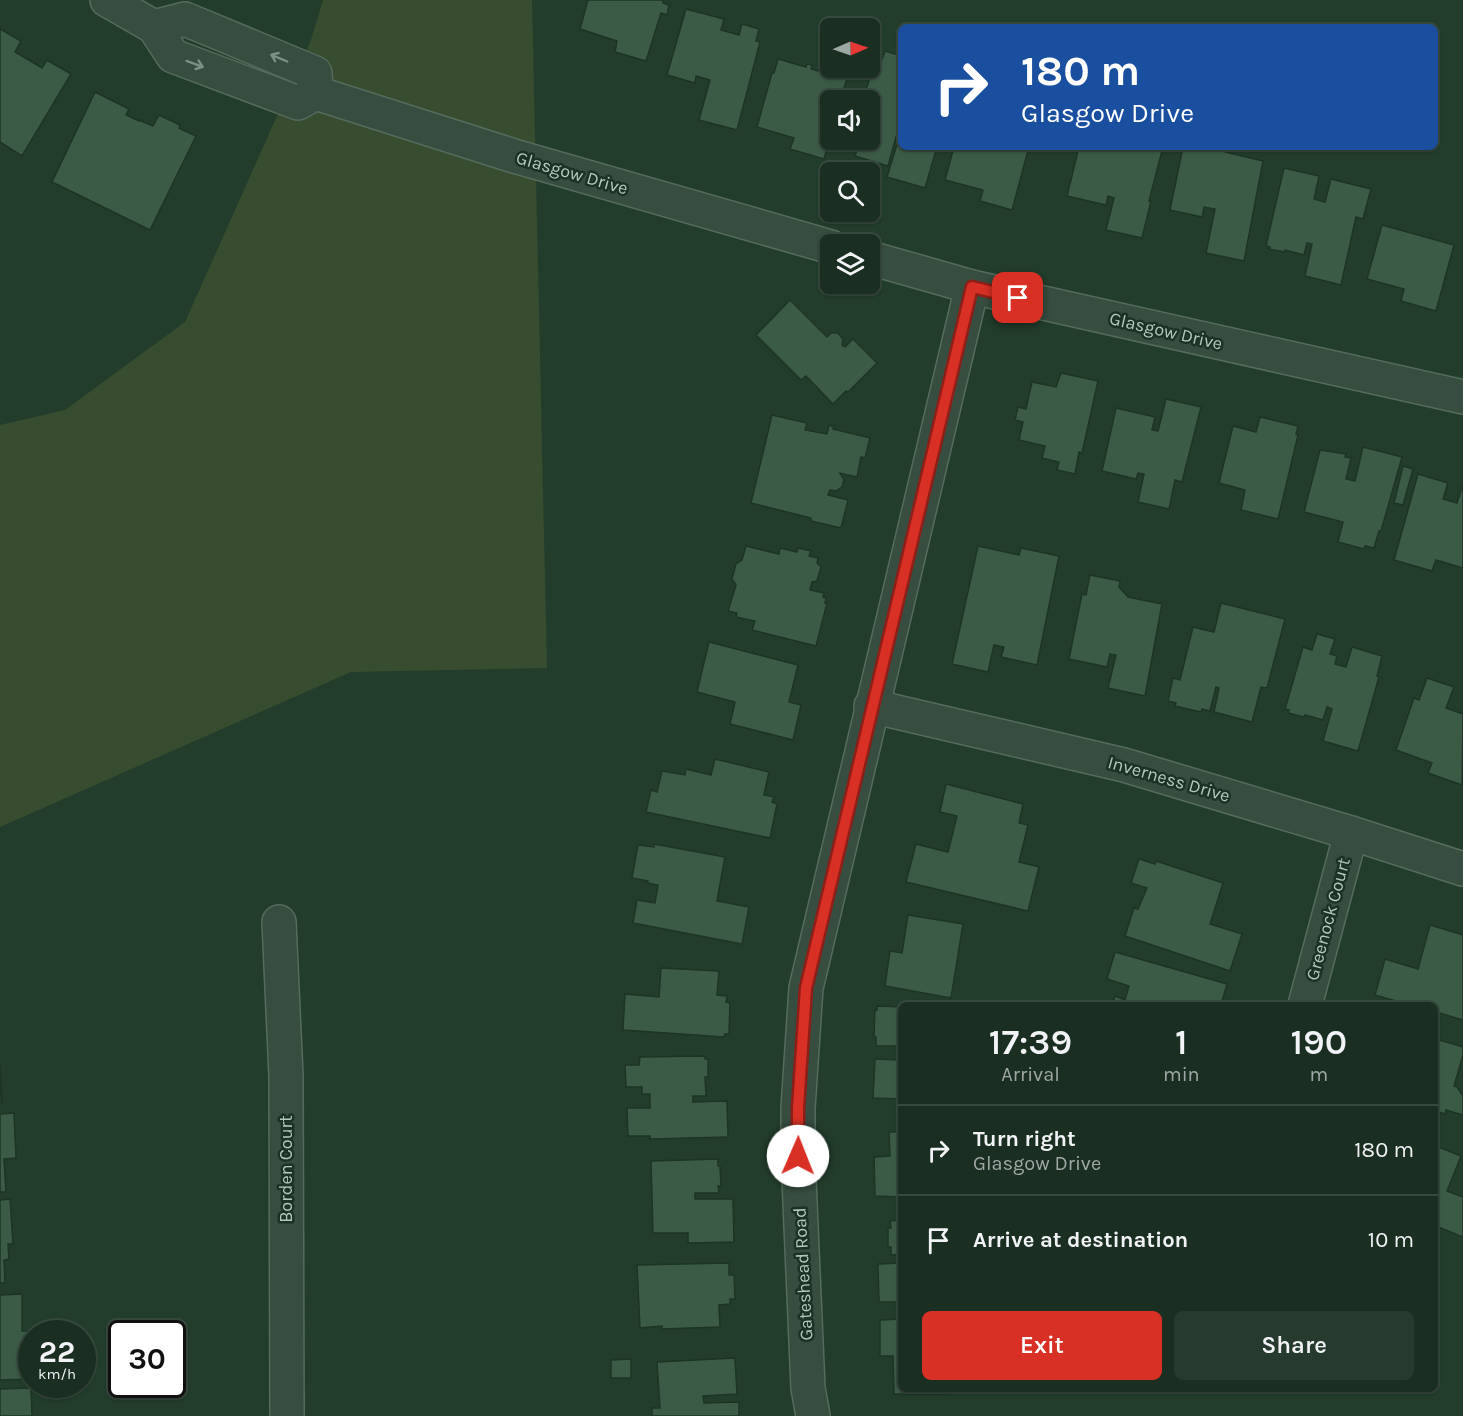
<!DOCTYPE html>
<html lang="en">
<head>
<meta charset="utf-8">
<style>
	:root { --surface:#1a2e21; --page:#273a2e; --text:#f1f3f6; --muted:#9fa8a5; --line:#384a3f; --accent:#d93025 }
	body { margin:0; font-family:Karla,sans-serif; background:var(--page); color:var(--text); height:100vh; display:flex; flex-direction:column; font-size:22px; white-space:nowrap }
	* { box-sizing:border-box; margin:0 }
	p { font-size:20px; color:var(--muted) }
	.icon { flex:none; width:33px; height:33px; fill:none; stroke:currentColor; stroke-width:2; stroke-linecap:round; stroke-linejoin:round }
	.map { position:relative; flex:1; overflow:hidden }
	.drawer { position:absolute; left:898px; top:1002px; width:540px; height:390px; display:flex; flex-direction:column; background:var(--surface); border-radius:9px; box-shadow:0 2px 4px #0004,0 0 0 2px var(--line) }
	.drawer>* { flex:none }
	.top-card { position:absolute; left:898px; top:24px; width:540px; height:126px; border-radius:9px; box-shadow:0 2px 4px #0004,0 0 0 2px var(--line); background:#1a4fa0; color:#fff; overflow:hidden }
	.needle { width:39px; rotate:88deg }
	.buttons { position:absolute; left:820px; top:18px; display:grid; gap:12px }
	.buttons a { display:grid; place-items:center; width:60px; height:60px; border-radius:9px; background:var(--surface); box-shadow:0 2px 4px #0004,0 0 0 2px var(--line); font-size:30px }
	.speed { position:absolute; left:18px; top:1320px; display:flex; gap:12px; font-size:30px; font-weight:700; text-align:center }
	.speed>* { display:grid; place-content:center; width:78px; height:78px; border-radius:50%; background:var(--surface); box-shadow:0 2px 4px #0004,0 0 0 2px var(--line); line-height:1 }
	.speed small { font-size:15px; font-weight:400 }
	.speed .limit { border:3px solid #111; border-radius:9px; background:#fff; color:#111 }
	.pin { position:absolute; display:grid; place-items:center; width:51px; height:51px; color:#fff; margin:-26px; border-radius:12px; box-shadow:0 3px 9px #0006 }
	.me { position:absolute; width:66px; margin:-33px; rotate:1deg; stroke-linejoin:round; filter:drop-shadow(0 0 4px #0008) }
	.turn { display:flex; align-items:center; gap:21px; height:126px; padding:0 24px; font-size:27px }
	.turn .icon { width:78px; height:78px; stroke-width:2.5 }
	.turn b { display:block; font-size:42px; line-height:51px }
	.eta { display:flex; justify-content:space-evenly; align-items:center; height:102px; text-align:center }
	.eta b { font-size:36px; font-weight:600; line-height:42px }
	.cta { display:flex; gap:12px; margin-top:auto; padding:12px 24px }
	.cta a { flex:1; height:69px; border-radius:9px; background:var(--accent); color:#fff; font-size:24px; font-weight:600; line-height:69px; text-align:center }
	.cta a+a { background:var(--page); color:var(--text) }
	ul { padding:0; list-style:none }
	li { display:flex; align-items:center; gap:18px; height:90px; padding:0 24px; border-top:2px solid var(--line) }
	li div { flex:1 }
	li b { display:block; font-size:22px }
	li em { font-style:normal }
	.map>svg:first-child { display:block }
	.green { fill:#384d2f }
	.building { fill:#3c5b47; stroke:#1d3426; stroke-width:1.5 }
	.lines { fill:none; stroke-linecap:round; stroke-linejoin:round }
	.minor-casing { stroke:#546b5d; stroke-width:36 }
	.minor { stroke:#364d3f; stroke-width:33 }
	.oneway { stroke:#7a9183 }
	.route-casing { stroke:#8d1f18; stroke-width:15 }
	.route { stroke:#d93025; stroke-width:10 }
	.labels { text-anchor:middle; stroke-width:5; stroke-linejoin:round; paint-order:stroke }
	.street-label { font-size:18px; fill:#b2c9bb; stroke:#1b3224 }
</style>
</head>
<body>
<div class="map">
<svg width="1463" height="1416" viewBox="0 0 1463 1416">
	<rect width="100%" height="100%" fill="#223d2c"/>
	<path class="green" d="M323 0H532L547 668 351 672 0 827V425L65 410 185 322 311 40Z"/>
	<g class="building">
		<path d="M588 0H663V3L669 5 667 15 661 13 646 61 615 52 617 41 580 29Z"/>
		<path d="M686 9 724 19 721 30 739 35 742 24 759 29 756 41 760 42 737 130 699 120 710 80 696 76 695 83 667 75Z"/>
		<path d="M0 29 21 41 15 52 42 68 47 60 71 74 22 156 0 142Z"/>
		<path d="M885 51 902 56V147H937L925 188 887 177 899 138 896 137 888 166 855 156 860 140H870V100H863L874 64 880 65Z"/>
		<path d="M778 59 806 67 807 64 812 65 811 69 847 79 840 100H831V133L824 159 790 149 794 138 757 127 772 73H774Z"/>
		<path d="M95 92 129 109 126 115 139 121V120L153 126 159 115 180 125 179 128 196 136 150 230 52 182Z"/>
		<path d="M954 147H1029L1012 210 980 201 983 190 945 180Z"/>
		<path d="M1079 147H1163L1149 201H1151L1142 238 1106 230 1114 198 1108 196 1106 205 1067 196Z"/>
		<path d="M1183 147H1213L1225 150V152L1263 161 1244 261 1206 253 1215 209 1204 207 1202 217 1170 210Z"/>
		<path d="M1284 168 1319 176 1314 199 1325 202 1331 179 1371 189 1363 219 1356 217 1341 285 1305 276 1312 244 1307 243 1304 255 1285 250V252L1269 249 1270 247 1266 246Z"/>
		<path d="M1382 225 1454 245 1436 311 1401 301 1404 289 1367 279Z"/>
		<path d="M790 300 827 337 831 333H838L843 339 842 345 845 347 853 339 877 363 848 392 846 391 833 404 806 376 801 380 756 335Z"/>
		<path d="M1061 373 1098 381 1082 453 1079 452 1075 474 1057 470 1059 462 1042 458 1045 446 1019 440 1023 422 1015 420 1018 407 1026 409 1032 382 1056 387Z"/>
		<path d="M1166 399 1201 407 1182 482 1175 480 1169 509 1138 502 1144 474 1138 473 1136 479 1102 471 1116 408 1155 417 1152 430 1158 431Z"/>
		<path d="M772 415 807 423 805 430 827 434 829 425 834 427 833 429 870 438 865 458 861 457 857 477 840 473 844 480 842 487 836 491 830 490 828 495 848 500 841 528 811 521V518L751 503Z"/>
		<path d="M1260 417 1298 426 1296 434 1298 435 1278 519 1241 510 1245 490 1219 483 1233 426 1256 432Z"/>
		<path d="M1363 447 1402 457 1381 531H1379L1374 548 1365 546 1364 549 1338 542 1343 522 1304 512 1320 450 1346 454 1345 457 1351 458 1346 479 1355 481Z"/>
		<path d="M1403 466 1413 469 1403 505 1394 503Z"/>
		<path d="M1418 474 1448 483 1443 499 1457 503 1463 484V568L1436 560 1432 571 1394 560Z"/>
		<path d="M746 546 779 554 780 548 797 552 798 548 811 551 809 556 818 558 817 563 821 567 817 581 812 582 810 590 824 593 823 597 826 598 825 603H827L816 646 752 630 755 621 736 617 737 613 728 611 736 585 732 579 736 564 742 560Z"/>
		<path d="M978 546 1019 555 1021 548 1059 556 1037 665 1001 657 1004 647 994 645 988 672 952 664Z"/>
		<path d="M1090 575 1120 581 1119 587 1128 597 1162 604 1145 696 1108 688 1116 655 1110 654 1107 667 1069 659 1082 594 1086 595Z"/>
		<path d="M1221 603 1285 619 1267 688 1261 687 1252 722 1214 712 1219 688 1216 687 1210 711 1202 709 1201 712 1175 706 1176 703 1168 701 1173 678 1180 680 1193 627 1214 632Z"/>
		<path d="M1317 634 1335 639 1330 654 1337 656 1335 664 1346 667 1352 647 1382 656 1377 676 1379 677 1358 751 1323 741 1332 709 1327 707 1323 720 1305 715 1304 717 1288 713 1289 710 1285 709 1303 647 1312 650Z"/>
		<path d="M709 642 798 665 789 702 801 705 793 740 730 724 735 702 697 692Z"/>
		<path d="M1427 678 1454 687 1446 708 1463 714 1462 785 1428 773 1432 763 1396 750 1414 698 1419 700Z"/>
		<path d="M715 759 769 772 764 795 774 797 772 802 777 804 770 838 646 812 651 790 657 792 662 771 685 775 686 769 711 775Z"/>
		<path d="M946 784 1023 804 1019 823 1028 825 1019 862 1039 867 1028 911 906 882 916 844 948 852 957 816 940 812Z"/>
		<path d="M654 844 725 857 717 901 749 907 742 944 633 923 637 900 655 903 658 885 647 883 648 881 632 878 638 845 654 847Z"/>
		<path d="M1139 859 1155 864 1156 861 1223 883 1210 924 1242 934 1230 971 1125 936 1134 908 1138 909 1147 888 1131 883Z"/>
		<path d="M908 915 963 924 951 998 885 986 890 951 902 953Z"/>
		<path d="M1430 925 1463 935V1020L1436 1012V1005H1410L1375 995 1385 959 1418 969Z"/>
		<path d="M1115 952 1227 984 1221 1005H1112L1115 996 1125 1000 1129 986 1107 979Z"/>
		<path d="M661 968 719 971 717 995 727 996 726 1002 730 1003 729 1034H725L724 1037 623 1030 625 994 659 997Z"/>
		<path d="M877 1006 902 1007V1099L873 1098 875 1059 897 1060V1046H876V1037L874 1036 875 1009 877 1010Z"/>
		<path d="M1436 1039 1463 1047V1055L1454 1086 1457 1087 1463 1096V1115L1446 1110 1445 1114 1436 1111Z"/>
		<path d="M705 1056V1059H708V1077H705L706 1096H693V1102L727 1101 728 1137 650 1139V1136H628L627 1108H650V1094H642V1087H626L625 1065H639L640 1057Z"/>
		<path d="M0 1064 2 1102H0Z"/>
		<path d="M14 1113 16 1158 4 1159 6 1192H0V1114Z"/>
		<path d="M889 1132H902V1197L875 1196 874 1157 890 1156Z"/>
		<path d="M1436 1146 1461 1156 1447 1191 1463 1197V1237L1436 1226Z"/>
		<path d="M718 1159V1166H720L721 1186H718L719 1193H695V1199H733L734 1242 688 1243V1233H653L651 1161Z"/>
		<path d="M10 1199 13 1244H8L9 1259 4 1260 5 1283H0V1200Z"/>
		<path d="M902 1220V1254L891 1255V1247H888V1228H891L890 1221Z"/>
		<path d="M729 1263V1275H734L735 1299H730V1304L719 1305 720 1327 662 1329V1326L640 1328 637 1265Z"/>
		<path d="M902 1263V1302H879L878 1264Z"/>
		<path d="M22 1294V1331H30L31 1379 0 1380V1295Z"/>
		<path d="M902 1319V1389H948V1394H894L893 1356H880V1320Z"/>
		<path d="M735 1358 737 1394 703 1396 704 1403 739 1402V1416H652V1408H660L657 1362Z"/>
		<path d="M631 1359V1378H611V1360Z"/>
		<path d="M31 1388 32 1416H0V1389Z"/>
	</g>
	<g class="lines">
		<g class="minor-casing">
			<g id="minor">
				<path d="M107 0 154 27 173 56 298 103 316 93 514 156 831 247"/>
				<path d="M154 27 185 19 315 73 316 93"/>
				<path d="M870 258 972 287 1463 397"/>
				<path d="M871 706 1124 765 1351 833 1463 869"/>
				<path d="M279 922 286 1076 287 1416"/>
				<path d="M1305 1005 1351 833"/>
				<path d="M813 1416 808 1388 798 1156V1108L806 988 972 287"/>
			</g>
		</g>
		<use href="#minor" class="minor"/>
	</g>
	<defs><path id="oneway-shaft" d="M-6 0H5M1.5-3L5.5 0L1.5 3" fill="none" stroke-width="1.6" stroke-linecap="round" stroke-linejoin="round" transform="scale(1.5)"/></defs>
	<g class="oneway">
		<use href="#oneway-shaft" transform="translate(279 58) rotate(-157)"/>
		<use href="#oneway-shaft" transform="translate(195 64) rotate(20)"/>
	</g>
	<g class="lines">
		<g class="route-casing">
			<path id="route" d="M798 1156V1108L806 988 972 287 1018 298"/>
		</g>
		<use href="#route" class="route"/>
	</g>
	<g class="labels">
		<g class="street-label">
			<text transform="translate(572 173) rotate(16)" y="6">Glasgow Drive</text>
			<text transform="translate(1166 331) rotate(13)" y="6">Glasgow Drive</text>
			<text transform="translate(1169 779) rotate(16)" y="6">Inverness Drive</text>
			<text transform="translate(1328 919) rotate(-75)" y="6">Greenock Court</text>
			<text transform="translate(286 1169) rotate(-90)" y="6">Borden Court</text>
			<text transform="translate(803 1274) rotate(-93)" y="6">Gateshead Road</text>
		</g>
	</g>
</svg>
<div class="buttons">
<a><svg class="needle" viewBox="-14 -14 28 28"><path d="M0-13l5 13h-10z" fill="#e53935"/><path d="M0 13l5-13h-10z" fill="#9fa8a5"/></svg></a>
<a><svg class="icon" aria-label="sound" viewBox="0 0 24 24"><path d="M4 9h4l5-4v14l-5-4H4zM17 9q2 3 0 6"/></svg></a>
<a><svg class="icon" aria-label="search" viewBox="0 0 24 24"><circle cx="10" cy="10" r="6"/><path d="M15 15l6 6"/></svg></a>
<a><svg class="icon" aria-label="layers" viewBox="0 0 24 24"><path d="M12 4l9 5-9 5-9-5zM3 14l9 5 9-5"/></svg></a>
</div>
<div class="speed"><div>22<small>km/h</small></div><div class="limit">30</div></div>
<div class="pin" style="left:1018px;top:298px;background:#d93025"><svg class="icon" aria-label="arrive" viewBox="0 0 24 24"><path d="M6 21V4h12l-3 4 3 4H6"/></svg></div>
<svg class="me" style="left:798px;top:1156px" viewBox="-20 -20 40 40"><circle r="19" fill="#fff"/><path d="M0-13L10 11 0 6-10 11z" fill="#d93025"/></svg>
<div class="top-card">
<div class="turn"><svg class="icon" aria-label="right" viewBox="0 0 24 24"><path d="M7 20v-9h11M14 6l5 5-5 5"/></svg><div><b>180 m</b>Glasgow Drive</div></div>
</div>
<section class="drawer">
<div class="eta">
<div><b>17:39</b><p>Arrival</p></div>
<div><b>1</b><p>min</p></div>
<div><b>190</b><p>m</p></div>
</div>
<ul>
<li><svg class="icon" aria-label="right" viewBox="0 0 24 24"><path d="M7 20v-9h11M14 6l5 5-5 5"/></svg><div><b>Turn right</b><p>Glasgow Drive</p></div><em>180 m</em></li>
<li><svg class="icon" aria-label="arrive" viewBox="0 0 24 24"><path d="M6 21V4h12l-3 4 3 4H6"/></svg><div><b>Arrive at destination</b></div><em>10 m</em></li>
</ul>
<div class="cta"><a>Exit</a><a>Share</a></div>
</section>
</div>
</body>
</html>
